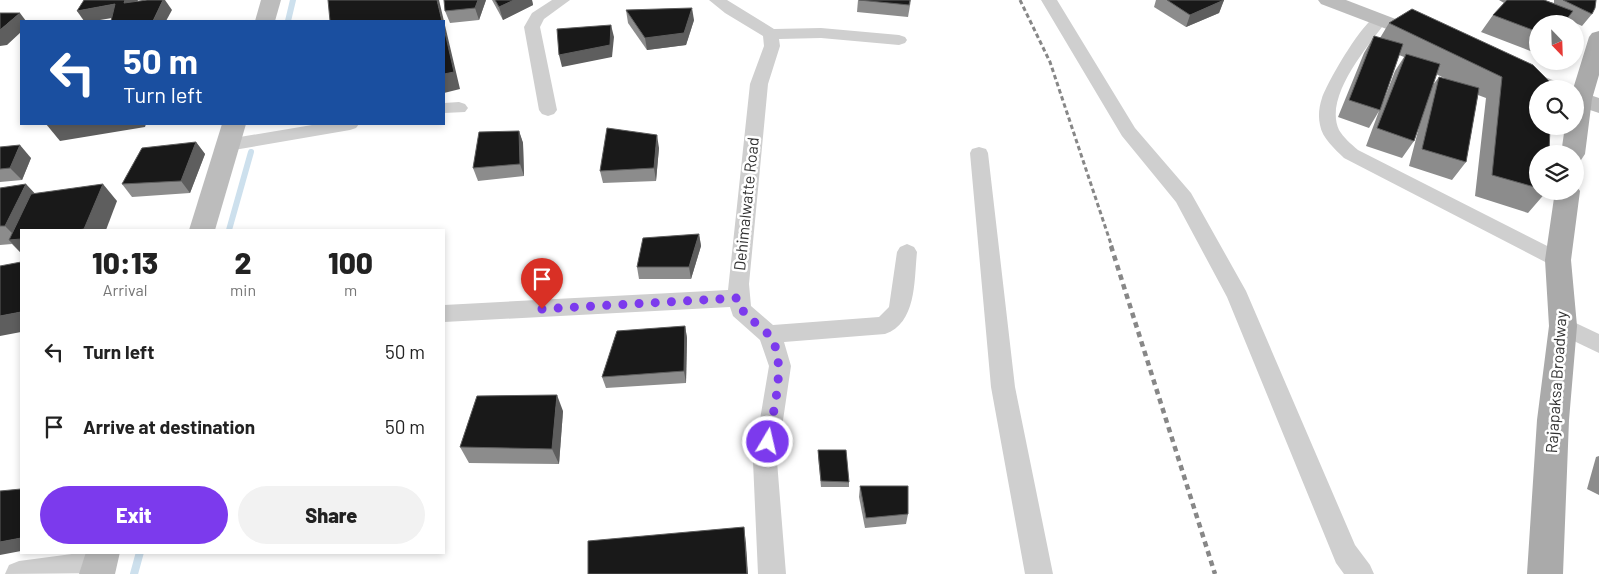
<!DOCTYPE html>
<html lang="en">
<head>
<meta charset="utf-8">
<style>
	:root { --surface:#fff; --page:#f2f2f2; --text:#222; --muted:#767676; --accent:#7c3aed }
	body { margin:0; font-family:Barlow,sans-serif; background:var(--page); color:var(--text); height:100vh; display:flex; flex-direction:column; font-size:19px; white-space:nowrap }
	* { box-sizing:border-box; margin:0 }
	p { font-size:16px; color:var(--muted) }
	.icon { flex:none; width:28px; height:28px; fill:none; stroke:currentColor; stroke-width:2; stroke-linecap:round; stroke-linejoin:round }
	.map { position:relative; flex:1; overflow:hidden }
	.sheet { position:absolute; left:20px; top:229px; width:425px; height:325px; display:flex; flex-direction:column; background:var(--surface); border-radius:0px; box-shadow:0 2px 8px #0003 }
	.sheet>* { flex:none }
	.hud { position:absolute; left:20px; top:20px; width:425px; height:105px; border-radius:0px; box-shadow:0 2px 8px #0003; background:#1a4fa0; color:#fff; overflow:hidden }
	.needle { width:32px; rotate:157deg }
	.tools { position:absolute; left:1529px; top:15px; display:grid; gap:10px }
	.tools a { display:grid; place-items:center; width:55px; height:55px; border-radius:50%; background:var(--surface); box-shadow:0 2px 8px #0003; font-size:25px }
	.pin { position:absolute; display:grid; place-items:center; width:42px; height:42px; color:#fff; margin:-51px -21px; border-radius:50% 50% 50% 0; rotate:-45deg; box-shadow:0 0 5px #0007 }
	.pin .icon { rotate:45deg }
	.me { position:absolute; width:55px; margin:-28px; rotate:9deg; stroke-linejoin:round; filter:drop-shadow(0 0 4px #0008) }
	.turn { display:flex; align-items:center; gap:18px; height:105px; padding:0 20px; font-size:22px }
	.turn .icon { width:65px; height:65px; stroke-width:2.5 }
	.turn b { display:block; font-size:35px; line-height:42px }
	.eta { display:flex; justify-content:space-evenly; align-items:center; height:85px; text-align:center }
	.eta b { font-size:30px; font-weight:800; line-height:35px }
	.action { display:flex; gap:10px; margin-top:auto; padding:10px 20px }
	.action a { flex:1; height:58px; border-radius:30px; background:var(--accent); color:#fff; font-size:20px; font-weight:800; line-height:58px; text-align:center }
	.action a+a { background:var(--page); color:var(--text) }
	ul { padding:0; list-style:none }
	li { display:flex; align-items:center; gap:15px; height:75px; padding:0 20px }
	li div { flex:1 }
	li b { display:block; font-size:19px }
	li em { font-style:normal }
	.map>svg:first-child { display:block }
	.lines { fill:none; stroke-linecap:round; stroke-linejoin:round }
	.stream-far1 { stroke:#cde0ed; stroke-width:6 }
	.stream { stroke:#cde0ed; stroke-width:8 }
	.street { fill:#cfcfcf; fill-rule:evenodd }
	.secondary { fill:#bcbcbc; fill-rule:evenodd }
	.primary { fill:#aaa; fill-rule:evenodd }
	.rail-far1 { stroke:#878787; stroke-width:3; stroke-dasharray:4.5 3; stroke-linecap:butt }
	.rail { stroke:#878787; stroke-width:4.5; stroke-dasharray:5.5 4.5; stroke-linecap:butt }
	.wall { fill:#8c8c8c; fill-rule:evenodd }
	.shaded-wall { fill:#5e5e5e }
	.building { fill:#191919; stroke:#5e5e5e }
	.route { stroke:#7c3aed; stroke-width:9; stroke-dasharray:0 16.2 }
	.labels { text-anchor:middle; stroke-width:5; stroke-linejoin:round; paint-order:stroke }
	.street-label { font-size:16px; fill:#323232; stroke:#fff }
</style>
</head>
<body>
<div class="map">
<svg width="1599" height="574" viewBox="0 0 1599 574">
	<rect width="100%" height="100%" fill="#fff"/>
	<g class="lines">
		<g class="stream-far1">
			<path d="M288 21 293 0"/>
			<path d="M229 230 251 152"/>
		</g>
		<path class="stream" d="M134 574 140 552"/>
		<g class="street">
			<path d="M552 0H570L544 19 540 27 557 110 554 114 548 116 542 114 539 110 524 27 532 13Z"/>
			<path d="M709 0H727L774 29 821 28 899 35 905 37 907 40 905 43 899 45 821 38 779 39 780 46 768 84 749 284 751 306 773 325 879 317 889 307 897 252 900 247 907 244 914 247 917 252C914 280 917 323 885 334L784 342 791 366 777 461 786 574H758L753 461 769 366 760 340 733 316 730 307 444 322V305L728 290 750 84 764 46 763 36 725 13Z"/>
			<path d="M1041 0H1057L1135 128 1191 193 1246 291 1355 545 1370 565 1374 574H1344L1336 563 1227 297 1176 202 1122 136Z"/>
			<path d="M1380 14 1386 16 1388 19C1370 44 1323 96 1339 130 1343 137 1351 144 1358 150L1565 255 1568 260 1565 265 1558 268 1551 265 1344 158C1335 149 1322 138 1320 125 1318 116 1319 107 1322 98 1328 81 1364 18 1380 14Z"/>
			<path d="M459 102 465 104 468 108 465 112 444 113V103Z"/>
			<path d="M318 124H359L356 128 350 130 228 151 222 149 219 145 222 141 228 139Z"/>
			<path d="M979 147 986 149 988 153 1015 387 1053 574H1025L991 387 970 153 972 149Z"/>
			<path d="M1563 317 1599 334V353L1555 332 1552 326 1555 320Z"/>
			<path d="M87 552H104L110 555 113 564 110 573 5 574 9 565 19 561Z"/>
		</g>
		<g class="secondary">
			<path d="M261 0H281L275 21H255Z"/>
			<path d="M1318 0H1346L1432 33 1435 37 1432 41 1425 43 1418 41 1321 4Z"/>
			<path d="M1516 66 1563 84 1566 89 1538 90 1508 78 1505 73 1508 68Z"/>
			<path d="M1575 90 1599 98V113L1575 105Z"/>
			<path d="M222 124H246L215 230H189Z"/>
			<path d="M86 552H120L115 574H79Z"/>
		</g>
		<g class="primary">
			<path d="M1599 31V75L1592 99 1585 154 1581 160 1575 161V154H1561L1565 126H1575V89H1573L1589 37 1592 33Z"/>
			<path d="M1575 184 1580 191 1571 260 1577 326 1569 420 1563 574H1527L1537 420 1549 326 1545 260 1555 191H1575Z"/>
		</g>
		<path class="rail-far1" d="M1020 0 1050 62 1112 247"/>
		<path class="rail" d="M1111 246 1215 574"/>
	</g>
	<g class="wall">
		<path d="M486 0 479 20 450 23 445 11Z"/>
		<path d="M492 0H532L533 5 503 20Z"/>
		<path d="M858 0H911L908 17 857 12Z"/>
		<path d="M1156 0H1224L1219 13 1186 27 1154 7Z"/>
		<path d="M1499 0H1544L1554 3V0H1596L1592 14 1582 26 1567 19 1563 24H1538V54L1481 32 1493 15 1504 3Z"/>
		<path d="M626 10 694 20 686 45 647 50 628 23Z"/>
		<path d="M1389 23 1533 65 1538 154V191H1547L1528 213 1475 196 1486 98 1478 95 1466 162 1452 180 1409 166 1419 127 1414 141 1402 158 1366 146 1379 111 1369 128 1338 117 1364 53 1374 36 1380 38ZM1399 55 1404 57 1395 71 1383 102ZM1436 74 1446 79 1439 77 1432 86Z"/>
		<path d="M519 131 523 143 524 176 478 181 473 168Z"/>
		<path d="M196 142 205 154 190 193 132 197 122 184Z"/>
		<path d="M0 147 31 158 22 180 0 182Z"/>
		<path d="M659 148 656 181 603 183 600 171Z"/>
		<path d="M0 188 35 194 117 201 21 230V253L12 244 0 245Z"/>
		<path d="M699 234 701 246 691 279H639L637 267Z"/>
		<path d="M685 326 687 338 686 383 606 388 602 377Z"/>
		<path d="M563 411 559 464 469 463 460 447Z"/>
		<path d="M818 450 849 482V487H821L818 456Z"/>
		<path d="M1599 456V495L1587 489 1596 457Z"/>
		<path d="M860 486 908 514 906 524 865 528 859 497Z"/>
	</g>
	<g class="shaded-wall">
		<path d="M125 0H138L132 15 124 3Z"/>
		<path d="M163 0H165L172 10 166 21H153Z"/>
		<path d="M437 0H439L460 89 444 93V21H442Z"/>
		<path d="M478 0H486L479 20 475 8Z"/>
		<path d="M514 0H532L533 5 503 20 499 7Z"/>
		<path d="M1224 0 1219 13 1186 27 1190 15Z"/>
		<path d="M115 4 124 16 94 21H84L77 11Z"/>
		<path d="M692 8 694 20 686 45 647 50 645 38Z"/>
		<path d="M20 13 26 21H21V32L7 45 0 46V30Z"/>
		<path d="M611 25 614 37 612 57 562 67 559 55Z"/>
		<path d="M46 124H146L145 127 60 141Z"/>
		<path d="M519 131 523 143 524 176 520 164Z"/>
		<path d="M657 135 659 148 656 181 654 168Z"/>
		<path d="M196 142 205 154 190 193 181 181Z"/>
		<path d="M20 145 31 158 22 180 10 168Z"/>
		<path d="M26 184 42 201 21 230V253L9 240 18 239 5 226Z"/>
		<path d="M103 184 117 201 106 230H78Z"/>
		<path d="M699 234 701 246 691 279 689 267Z"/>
		<path d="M21 312V332L0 336V316Z"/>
		<path d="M685 326 687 338 686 383 684 371Z"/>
		<path d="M557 395 563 411 559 464 552 449Z"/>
		<path d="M744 527 746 544 748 574H747Z"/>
		<path d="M21 538V551L0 555V542Z"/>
	</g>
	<g class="building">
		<path d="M84 0H125L124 3 147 0H163L153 21H111L115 4 77 11Z"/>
		<path d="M328 0H437L442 21H330Z"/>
		<path d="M444 0H478L475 8 445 11Z"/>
		<path d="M495 0H514L499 7Z"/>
		<path d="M859 0H910L909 5Z"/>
		<path d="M1167 0H1224L1190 15Z"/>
		<path d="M1507 0H1544L1573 11 1563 24H1538V32L1493 15Z"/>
		<path d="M1563 0H1596L1595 8 1592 14Z"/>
		<path d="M692 8 684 33 645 38 626 10Z"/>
		<path d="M1412 9 1533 65 1551 83V89H1538V126H1550L1549 154H1538V188L1492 175 1502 77 1389 23Z"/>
		<path d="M0 13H20L0 30Z"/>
		<path d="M611 25 610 45 559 55 557 29Z"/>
		<path d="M444 28 454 72 444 74Z"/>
		<path d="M1374 36 1403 44 1380 110 1349 100Z"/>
		<path d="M1406 54 1440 64 1414 141 1377 128Z"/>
		<path d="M1439 77 1479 88 1466 162 1422 149Z"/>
		<path d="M607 128 657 135 654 168 600 171Z"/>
		<path d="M519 131 520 164 473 168 479 132Z"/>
		<path d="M196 142 181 181 122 184 142 148Z"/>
		<path d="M20 145 10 168 0 169V147Z"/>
		<path d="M26 184 5 226H0V188Z"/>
		<path d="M103 184 84 229 78 230H21V239L9 240 31 194Z"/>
		<path d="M699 234 689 267H637L643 238Z"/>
		<path d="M21 262V312L0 316V266Z"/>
		<path d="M685 326 684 371 602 377 617 331Z"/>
		<path d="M557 395 552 449 460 447 477 396Z"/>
		<path d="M818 450H846L849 482 821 481Z"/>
		<path d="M860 486H908V514L866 518Z"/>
		<path d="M21 489V538L0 542V491Z"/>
		<path d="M744 527 747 574H588V541Z"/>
	</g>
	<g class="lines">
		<path class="route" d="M542 309 738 298C743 319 754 319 767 333 790 356 772 414 768 442"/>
	</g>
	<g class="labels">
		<g class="street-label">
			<text transform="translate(746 204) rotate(-84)" y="6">Dehimalwatte Road</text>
			<text transform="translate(1556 382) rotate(-86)" y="6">Rajapaksa Broadway</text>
		</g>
	</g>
</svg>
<div class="tools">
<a><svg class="needle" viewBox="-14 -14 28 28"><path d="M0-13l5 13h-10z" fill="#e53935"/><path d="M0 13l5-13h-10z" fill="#767676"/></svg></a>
<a><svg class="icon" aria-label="search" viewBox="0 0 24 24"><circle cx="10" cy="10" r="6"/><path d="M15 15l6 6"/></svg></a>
<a><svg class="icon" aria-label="layers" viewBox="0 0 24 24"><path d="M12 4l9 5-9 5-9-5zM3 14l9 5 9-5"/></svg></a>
</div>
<div class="pin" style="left:542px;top:309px;background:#d93025"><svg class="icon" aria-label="arrive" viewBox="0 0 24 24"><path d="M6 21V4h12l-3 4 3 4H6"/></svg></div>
<svg class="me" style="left:768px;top:442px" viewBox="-20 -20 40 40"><circle r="17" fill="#7c3aed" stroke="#fff" stroke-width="3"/><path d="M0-11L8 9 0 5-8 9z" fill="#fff"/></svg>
<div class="hud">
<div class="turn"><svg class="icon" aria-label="left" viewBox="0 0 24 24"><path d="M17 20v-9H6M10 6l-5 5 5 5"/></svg><div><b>50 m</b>Turn left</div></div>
</div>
<section class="sheet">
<div class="eta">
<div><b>10:13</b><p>Arrival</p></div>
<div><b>2</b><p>min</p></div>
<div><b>100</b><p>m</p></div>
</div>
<ul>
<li><svg class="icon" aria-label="left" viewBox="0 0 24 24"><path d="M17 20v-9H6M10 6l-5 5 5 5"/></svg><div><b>Turn left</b></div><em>50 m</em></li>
<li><svg class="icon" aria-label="arrive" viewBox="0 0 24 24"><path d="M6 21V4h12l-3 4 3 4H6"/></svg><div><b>Arrive at destination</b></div><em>50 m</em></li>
</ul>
<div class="action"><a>Exit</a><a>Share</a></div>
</section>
</div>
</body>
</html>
